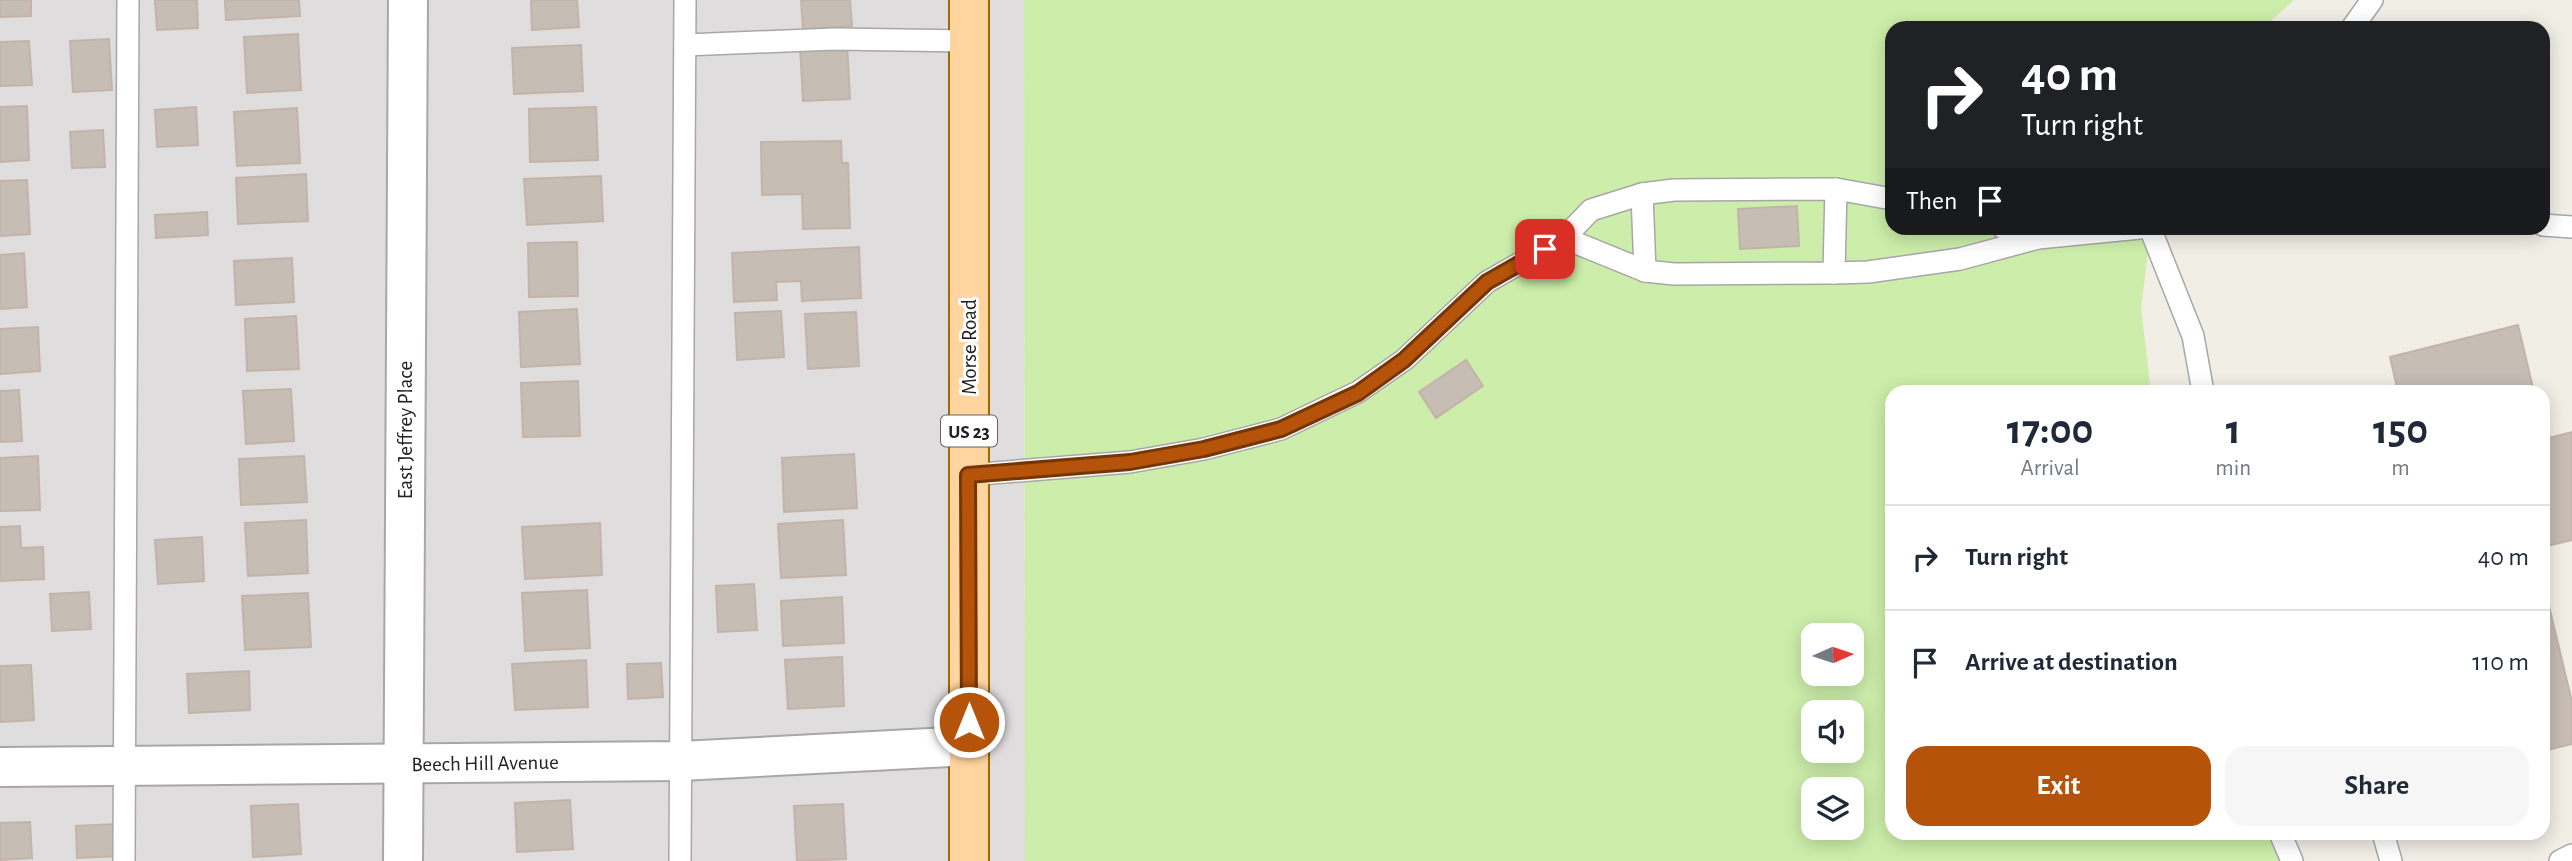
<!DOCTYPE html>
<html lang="en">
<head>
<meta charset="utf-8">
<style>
	:root { --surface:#fff; --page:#f6f6f7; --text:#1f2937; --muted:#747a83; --line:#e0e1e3; --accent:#b45309 }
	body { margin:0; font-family:"Alegreya Sans",sans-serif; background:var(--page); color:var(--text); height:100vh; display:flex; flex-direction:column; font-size:26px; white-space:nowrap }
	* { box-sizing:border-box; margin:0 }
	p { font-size:23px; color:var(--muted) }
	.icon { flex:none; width:38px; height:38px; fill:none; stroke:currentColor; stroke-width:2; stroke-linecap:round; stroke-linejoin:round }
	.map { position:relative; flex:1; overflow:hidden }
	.panel { position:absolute; left:1885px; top:385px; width:665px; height:455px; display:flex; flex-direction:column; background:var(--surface); border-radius:21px; box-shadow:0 4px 18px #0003 }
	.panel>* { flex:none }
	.guide { position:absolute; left:1885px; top:21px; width:665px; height:214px; border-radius:21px; box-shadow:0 4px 18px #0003; background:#202124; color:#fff; overflow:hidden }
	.needle { width:46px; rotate:87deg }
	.tools { position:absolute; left:1801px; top:623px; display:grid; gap:14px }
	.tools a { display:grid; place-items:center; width:63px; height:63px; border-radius:14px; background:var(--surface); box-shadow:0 4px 18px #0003; font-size:35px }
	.pin { position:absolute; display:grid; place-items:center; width:60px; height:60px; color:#fff; margin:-30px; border-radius:14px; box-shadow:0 4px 10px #0006 }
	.me { position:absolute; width:77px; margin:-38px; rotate:0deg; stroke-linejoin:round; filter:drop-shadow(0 0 5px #0008) }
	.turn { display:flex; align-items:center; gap:24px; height:147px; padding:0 21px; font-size:32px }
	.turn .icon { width:91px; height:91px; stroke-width:2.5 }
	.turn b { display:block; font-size:49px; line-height:60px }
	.then { display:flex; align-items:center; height:66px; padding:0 21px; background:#0003; gap:14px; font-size:26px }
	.eta { display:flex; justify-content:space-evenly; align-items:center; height:119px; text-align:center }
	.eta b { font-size:42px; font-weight:600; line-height:49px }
	.button { display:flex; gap:14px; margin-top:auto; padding:14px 21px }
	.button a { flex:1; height:80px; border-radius:21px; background:var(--accent); color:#fff; font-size:28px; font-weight:600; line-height:80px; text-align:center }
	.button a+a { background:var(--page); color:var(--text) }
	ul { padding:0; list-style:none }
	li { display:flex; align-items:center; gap:21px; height:105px; padding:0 21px; border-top:2px solid var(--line) }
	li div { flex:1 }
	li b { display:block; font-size:26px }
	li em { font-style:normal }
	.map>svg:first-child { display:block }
	.residential { fill:#dfdddd }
	.grass { fill:#cea; fill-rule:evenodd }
	.building { fill:#c6bdb5; stroke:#c4b4a8; stroke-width:2 }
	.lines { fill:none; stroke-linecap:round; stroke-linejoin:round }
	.service-casing { stroke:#a7a7a7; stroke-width:24 }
	.minor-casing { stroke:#a7a7a7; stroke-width:42 }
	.primary-casing { stroke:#9d6800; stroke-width:42 }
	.service { stroke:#fff; stroke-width:21 }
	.minor { stroke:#fff; stroke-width:38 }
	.primary { stroke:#ffd49e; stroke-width:38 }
	.route-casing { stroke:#753606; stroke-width:18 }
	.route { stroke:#b45309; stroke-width:12 }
	.labels { text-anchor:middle; stroke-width:6; stroke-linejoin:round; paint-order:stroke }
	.shield { fill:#fff; stroke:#636363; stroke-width:2 }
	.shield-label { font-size:19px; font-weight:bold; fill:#202020 }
	.street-label { font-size:21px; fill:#202020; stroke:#fff }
</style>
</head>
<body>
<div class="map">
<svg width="2572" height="861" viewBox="0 0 2572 861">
	<rect width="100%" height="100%" fill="#f1eee6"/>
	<path class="residential" d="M0 0H1024L1025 861H0Z"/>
	<path class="grass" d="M1024 0H2294L2263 28H1892V228H2151L2141 308 2151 392H1892V833H2275L2288 861H1025ZM1813 635H1852V674H1813ZM1813 712H1852V751H1813ZM1813 789H1852V828H1813Z"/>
	<g class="building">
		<path d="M0 0H31V16L0 17Z"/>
		<path d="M155 0H197L198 28 157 30Z"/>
		<path d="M225 0H299L300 16 226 20Z"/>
		<path d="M531 0H577L579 27 532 30Z"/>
		<path d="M801 0H850L852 26 803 29Z"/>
		<path d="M298 34 301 90 247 93 244 37Z"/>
		<path d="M109 39 112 90 73 92 70 41Z"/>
		<path d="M29 41 32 85 0 86V42Z"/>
		<path d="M847 43 850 99 803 101 800 46Z"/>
		<path d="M581 45 583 91 514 94 512 48Z"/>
		<path d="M27 106 29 160 0 162V107Z"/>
		<path d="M196 107 198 145 157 147 155 110Z"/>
		<path d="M596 107 598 160 530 162 529 109Z"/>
		<path d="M297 108 300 163 237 166 234 112Z"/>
		<path d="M103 130 105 167 72 168 70 132Z"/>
		<path d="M841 141 842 163H848L850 228 803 229 802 194 762 195 761 142Z"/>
		<path d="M306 174 308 221 238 224 236 178Z"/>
		<path d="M601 176 603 221 527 225 524 179Z"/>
		<path d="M27 180 30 234 0 236V181Z"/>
		<path d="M1797 206 1799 246 1740 249 1738 209Z"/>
		<path d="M207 212 208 235 156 238 155 215Z"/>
		<path d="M577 242 578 296 529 297 528 243Z"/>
		<path d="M859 247 861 298 802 301 801 281 776 282 777 300 734 302 732 253Z"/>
		<path d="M24 253 27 307 0 309V255Z"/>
		<path d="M292 258 294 302 236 305 234 261Z"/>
		<path d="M577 309 580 364 521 367 519 312Z"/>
		<path d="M781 311 784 357 737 360 735 313Z"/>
		<path d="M856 312 859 366 808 369 805 314Z"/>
		<path d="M296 316 299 369 247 371 245 319Z"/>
		<path d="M2518 325 2534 392H2398L2390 357Z"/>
		<path d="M38 327 40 371 0 374V329Z"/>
		<path d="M1466 360 1483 386 1436 418 1419 392Z"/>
		<path d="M578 381 580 436 523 437 521 383Z"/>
		<path d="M291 389 294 441 246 444 243 391Z"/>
		<path d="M19 390 22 441 0 442V391Z"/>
		<path d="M2543 430 2545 439 2572 432V540L2543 547Z"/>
		<path d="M854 454 857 508 784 512 782 458Z"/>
		<path d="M38 456 40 510 0 511V458Z"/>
		<path d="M304 456 307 502 241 505 239 459Z"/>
		<path d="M306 520 308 573 248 576 245 523Z"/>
		<path d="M843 520 846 575 781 578 778 524Z"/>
		<path d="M600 523 602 575 525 579 522 527Z"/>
		<path d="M20 526 21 548 43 547 44 579 0 581V527Z"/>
		<path d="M202 537 204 581 158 584 155 540Z"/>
		<path d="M2543 581 2572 702V744L2543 751Z"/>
		<path d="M754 584 757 630 718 632 716 586Z"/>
		<path d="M587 590 590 648 525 651 522 593Z"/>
		<path d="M89 592 91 629 52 631 50 594Z"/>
		<path d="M308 593 311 647 245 650 242 596Z"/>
		<path d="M842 597 844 643 783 646 781 601Z"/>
		<path d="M842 657 844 706 788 709 785 660Z"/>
		<path d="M586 660 588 707 515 710 512 664Z"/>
		<path d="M661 663 663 697 628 699 627 664Z"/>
		<path d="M31 665 34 720 0 722V666Z"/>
		<path d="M249 671 250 710 189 713 187 674Z"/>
		<path d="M570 800 573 849 517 852 515 803Z"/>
		<path d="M298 804 301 854 253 857 251 806Z"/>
		<path d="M843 804 846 859 797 861 794 806Z"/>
		<path d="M30 822 32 858 0 860V823Z"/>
		<path d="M117 824 119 856 77 858 76 826Z"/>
	</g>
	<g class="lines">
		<g class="service-casing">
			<g id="service">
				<path d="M2352 28 2372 0"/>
				<path d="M685 45 834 39 969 41"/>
				<path d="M1642 194 1645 271"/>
				<path d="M2543 225 2572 227"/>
				<path d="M2003 228 2038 238"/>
				<path d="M2150 228 2193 336 2203 392"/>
				<path d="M1564 238 1645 271 1674 274 1834 273 1868 272 1960 259 2038 238 2140 228"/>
				<path d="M1834 273 1836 189"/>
				<path d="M968 475 1130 462 1204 449 1281 429 1358 392 1404 360 1487 282 1564 238 1591 210 1642 194 1674 190 1836 189 1892 199"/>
				<path d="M2280 833 2292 861"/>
				<path d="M2383 833 2391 861"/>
				<path d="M124 861 128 0"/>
				<path d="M680 861 685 0"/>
				<path d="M2560 861 2572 855"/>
			</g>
		</g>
		<g class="minor-casing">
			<g id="minor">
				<path d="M0 767 681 761 969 746"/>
				<path d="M403 861 408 0"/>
			</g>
		</g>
		<g class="primary-casing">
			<path id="primary" d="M969 0V861"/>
		</g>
		<use href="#service" class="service"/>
		<use href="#minor" class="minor"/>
		<use href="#primary" class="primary"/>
	</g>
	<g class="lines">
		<g class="route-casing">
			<path id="route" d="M969 722 968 475 1130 462 1204 449 1281 429 1358 393 1404 360 1487 282 1545 249"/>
		</g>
		<use href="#route" class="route"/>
	</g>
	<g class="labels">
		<rect class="shield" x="941" y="415.5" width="56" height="31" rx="5"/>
		<g class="shield-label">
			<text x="969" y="438">US 23</text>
		</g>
		<g class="street-label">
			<text transform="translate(969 347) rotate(-90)" y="7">Morse Road</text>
			<text transform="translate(405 430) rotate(-90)" y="7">East Jeffrey Place</text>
			<text transform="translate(485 763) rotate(-1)" y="7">Beech Hill Avenue</text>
		</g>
	</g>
</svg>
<div class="tools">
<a><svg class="needle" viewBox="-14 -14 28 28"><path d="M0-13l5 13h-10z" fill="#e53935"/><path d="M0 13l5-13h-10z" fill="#747a83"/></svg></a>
<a><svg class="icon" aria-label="sound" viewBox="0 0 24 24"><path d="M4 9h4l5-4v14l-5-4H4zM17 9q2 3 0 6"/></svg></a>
<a><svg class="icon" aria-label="layers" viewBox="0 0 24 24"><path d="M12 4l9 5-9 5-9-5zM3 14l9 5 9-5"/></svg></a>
</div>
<div class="pin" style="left:1545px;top:249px;background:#d93025"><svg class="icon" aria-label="arrive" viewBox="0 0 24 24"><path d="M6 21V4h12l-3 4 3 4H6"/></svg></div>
<svg class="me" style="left:969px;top:722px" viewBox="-20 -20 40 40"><circle r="17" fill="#b45309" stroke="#fff" stroke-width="3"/><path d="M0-11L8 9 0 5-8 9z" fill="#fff"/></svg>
<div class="guide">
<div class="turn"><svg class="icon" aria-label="right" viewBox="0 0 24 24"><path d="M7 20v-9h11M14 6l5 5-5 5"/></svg><div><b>40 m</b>Turn right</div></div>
<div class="then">Then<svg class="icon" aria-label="arrive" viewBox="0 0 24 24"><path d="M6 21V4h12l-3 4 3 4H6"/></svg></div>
</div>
<section class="panel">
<div class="eta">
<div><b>17:00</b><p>Arrival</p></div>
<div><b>1</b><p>min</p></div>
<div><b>150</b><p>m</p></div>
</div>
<ul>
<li><svg class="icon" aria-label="right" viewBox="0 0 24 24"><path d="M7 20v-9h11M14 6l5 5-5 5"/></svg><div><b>Turn right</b></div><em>40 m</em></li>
<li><svg class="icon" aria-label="arrive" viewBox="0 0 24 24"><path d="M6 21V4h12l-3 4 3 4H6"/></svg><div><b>Arrive at destination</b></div><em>110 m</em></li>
</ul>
<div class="button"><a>Exit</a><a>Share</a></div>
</section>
</div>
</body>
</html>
